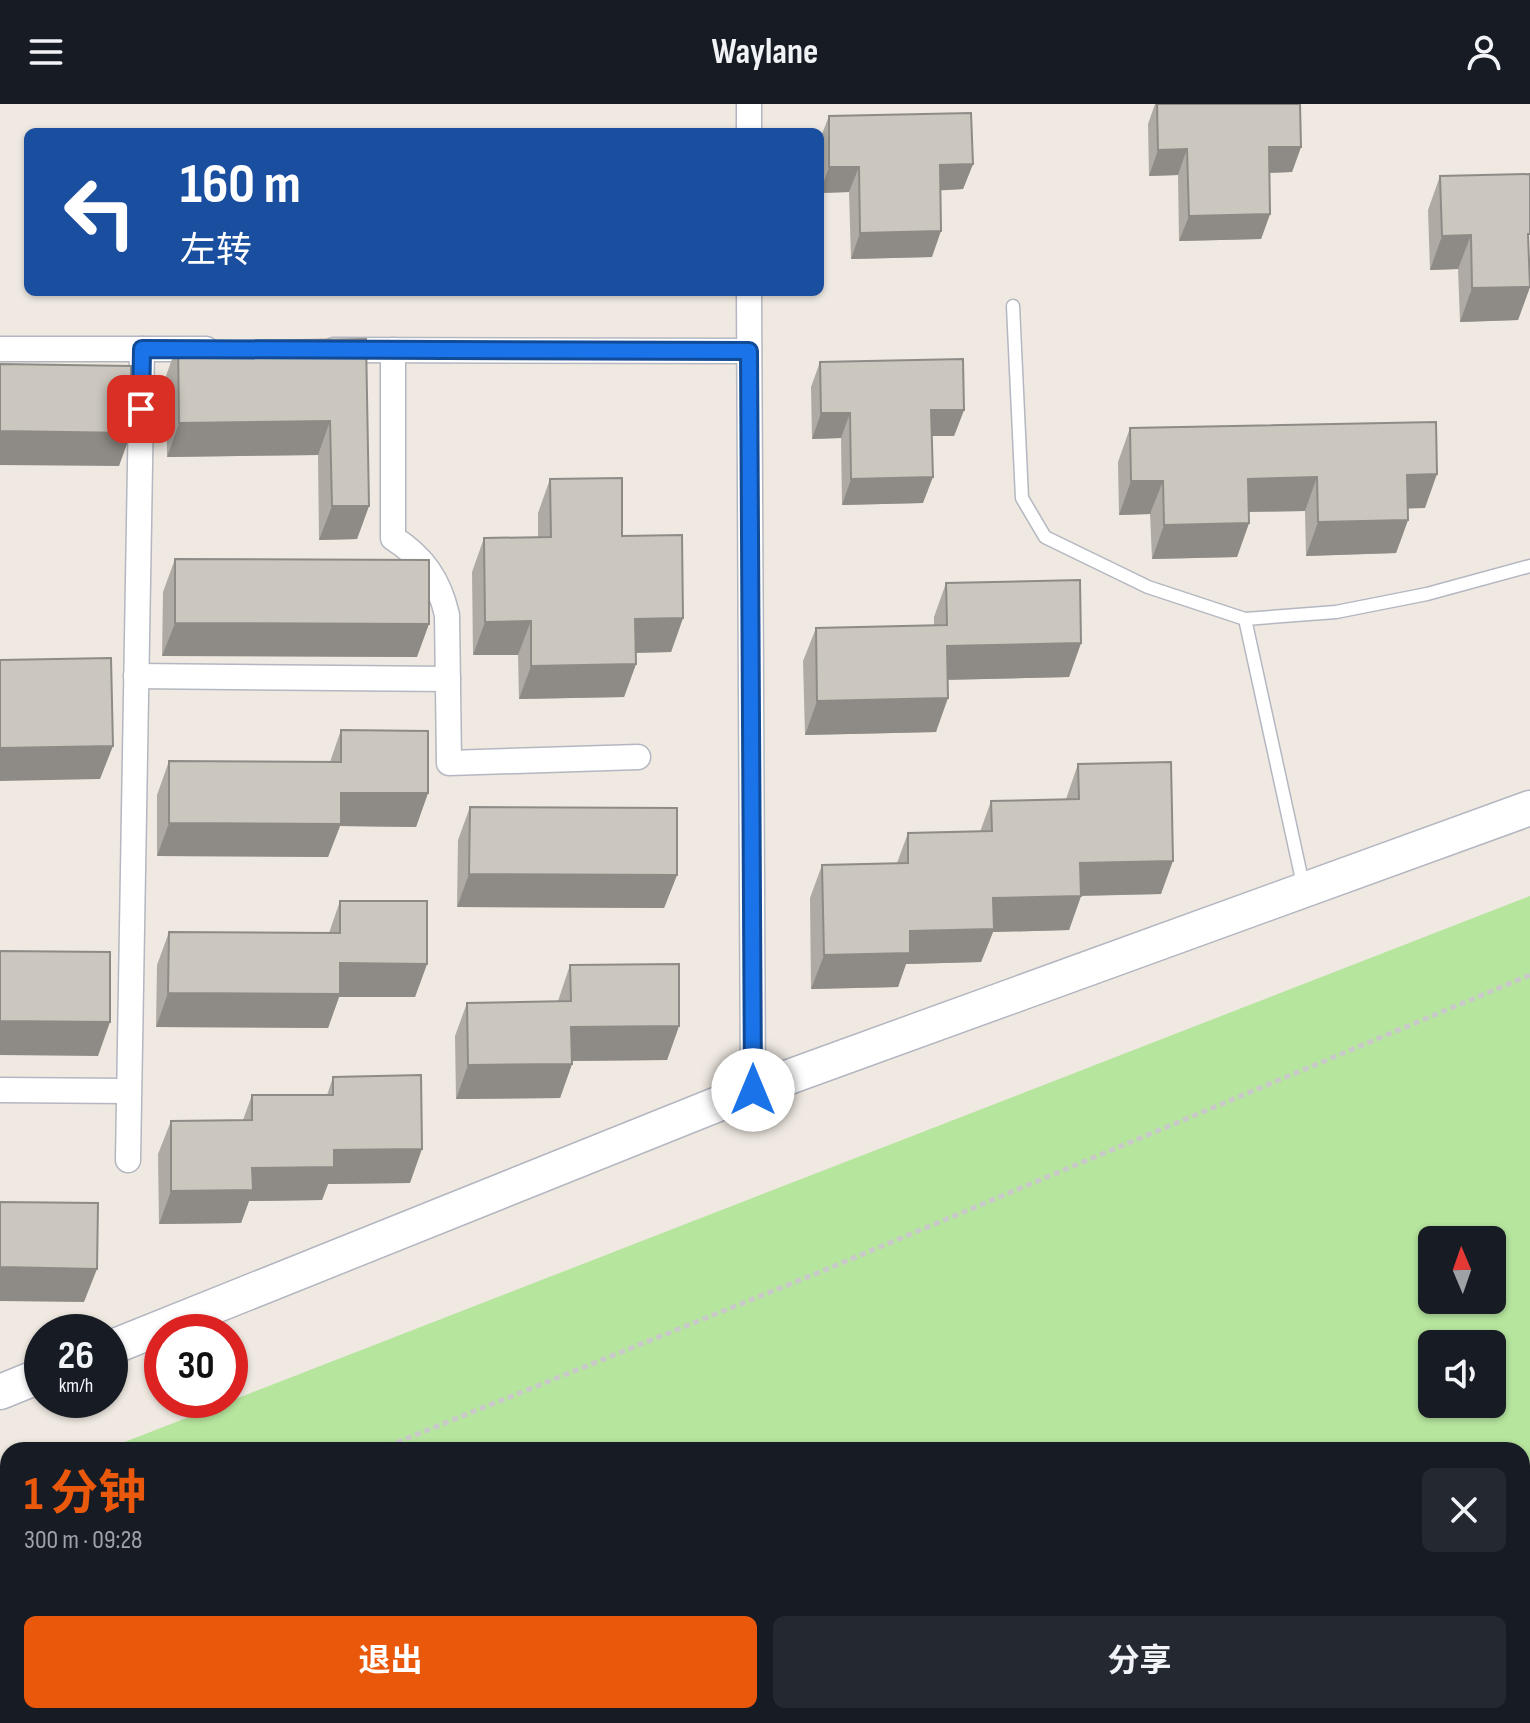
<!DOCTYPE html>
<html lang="zh">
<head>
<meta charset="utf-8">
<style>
	:root { --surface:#171b24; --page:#242831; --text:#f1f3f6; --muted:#9ea1a6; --accent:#ea580c }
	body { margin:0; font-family:"Sofia Sans Condensed","Noto Sans SC",sans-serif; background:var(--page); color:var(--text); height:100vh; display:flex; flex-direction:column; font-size:30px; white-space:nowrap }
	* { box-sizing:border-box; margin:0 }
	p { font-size:26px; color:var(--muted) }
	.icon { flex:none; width:44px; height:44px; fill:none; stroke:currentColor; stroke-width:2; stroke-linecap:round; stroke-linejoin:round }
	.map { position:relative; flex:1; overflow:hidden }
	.side { position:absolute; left:0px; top:1338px; width:1530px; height:282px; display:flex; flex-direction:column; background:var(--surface); border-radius:24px 24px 0 0; box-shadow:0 2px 6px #0004 }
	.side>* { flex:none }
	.hud { position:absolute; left:24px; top:24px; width:800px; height:168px; border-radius:12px; box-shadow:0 2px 6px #0004; background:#1a4fa0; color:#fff; overflow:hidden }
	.needle { width:52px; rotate:358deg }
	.controls { position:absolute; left:1418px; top:1122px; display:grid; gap:16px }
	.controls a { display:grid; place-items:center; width:88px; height:88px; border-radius:12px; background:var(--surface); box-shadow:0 2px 6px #0004; font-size:40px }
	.speed { position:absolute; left:24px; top:1210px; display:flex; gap:16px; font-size:40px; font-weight:700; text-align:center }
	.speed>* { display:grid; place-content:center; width:104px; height:104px; border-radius:50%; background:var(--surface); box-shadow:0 2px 6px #0004; line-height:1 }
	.speed small { font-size:20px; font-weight:400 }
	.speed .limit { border:12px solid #d22; background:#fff; color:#111 }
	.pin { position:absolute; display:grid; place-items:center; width:68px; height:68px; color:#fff; margin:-34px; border-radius:16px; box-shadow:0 4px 12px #0006 }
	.me { position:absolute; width:88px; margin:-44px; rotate:0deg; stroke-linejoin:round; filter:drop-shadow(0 0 6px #0008) }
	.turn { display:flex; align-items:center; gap:28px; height:168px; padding:0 24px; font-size:36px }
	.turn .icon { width:104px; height:104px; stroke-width:2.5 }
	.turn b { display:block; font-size:56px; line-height:68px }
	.round { display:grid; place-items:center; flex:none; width:84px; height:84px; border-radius:12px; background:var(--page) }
	.summary { display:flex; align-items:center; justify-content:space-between; height:136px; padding:0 24px }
	h1 { font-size:48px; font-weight:700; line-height:60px; color:var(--accent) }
	.button { display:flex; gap:16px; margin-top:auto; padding:16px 24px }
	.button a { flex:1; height:92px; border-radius:12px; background:var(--accent); color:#fff; font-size:32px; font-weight:700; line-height:92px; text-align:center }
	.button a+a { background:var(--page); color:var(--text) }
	header { display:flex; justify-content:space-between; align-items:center; height:104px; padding:0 24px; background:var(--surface); font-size:36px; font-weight:700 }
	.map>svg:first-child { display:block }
	.green { fill:#b6e59e; fill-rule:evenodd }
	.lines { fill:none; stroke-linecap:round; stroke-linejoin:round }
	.lane-casing { stroke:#b4b7c1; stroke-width:15 }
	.street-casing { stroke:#b4b7c1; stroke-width:27 }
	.secondary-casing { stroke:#b4b7c1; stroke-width:37 }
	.path { stroke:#c9c9c9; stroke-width:5; stroke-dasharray:6 4; stroke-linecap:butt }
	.lane { stroke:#fff; stroke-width:12 }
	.street { stroke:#fff; stroke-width:24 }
	.secondary { stroke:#fff; stroke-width:34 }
	.wall { fill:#afaba4 }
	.shaded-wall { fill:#8e8b86 }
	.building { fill:#cbc7bf; stroke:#8e8b86; stroke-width:2 }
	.route-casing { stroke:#114b97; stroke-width:20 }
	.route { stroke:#1a73e8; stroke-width:14 }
</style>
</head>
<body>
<header><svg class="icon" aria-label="menu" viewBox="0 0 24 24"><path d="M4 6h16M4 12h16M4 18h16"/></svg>Waylane<svg class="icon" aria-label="person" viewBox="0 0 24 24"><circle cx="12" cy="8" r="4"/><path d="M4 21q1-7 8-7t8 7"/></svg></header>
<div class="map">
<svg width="1530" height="1619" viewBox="0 0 1530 1619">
	<rect width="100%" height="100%" fill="#efe9e1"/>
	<path class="green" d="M1530 792V1619H0V1386L8 1383V1612H1522V1346H104ZM1432 1136H1492V1196H1432ZM1432 1240H1492V1300H1432Z"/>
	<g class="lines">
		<g class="lane-casing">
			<g id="lane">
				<path d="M1013 202 1022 394 1045 433 1148 483 1245 515 1336 508 1427 490 1530 462"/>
				<path d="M1245 515 1304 785"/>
			</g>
		</g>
		<g class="street-casing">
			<g id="street">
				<path d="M749 28V0"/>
				<path d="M749 188 753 986"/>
				<path d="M0 245H206"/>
				<path d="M334 246 749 247"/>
				<path d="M393 246V434C423 453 439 476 447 511L449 659 638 653"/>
				<path d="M136 572 448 575"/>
				<path d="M0 986 128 987"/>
				<path d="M128 1056 142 245"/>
			</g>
		</g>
		<g class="secondary-casing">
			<g id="secondary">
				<path d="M110 1244 753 986 1530 704"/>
				<path d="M0 1288 42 1271"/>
			</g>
		</g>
		<g class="path">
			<path d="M378 1346 820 1168 1530 871"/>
			<path d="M0 1498 8 1495"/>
			<path d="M1522 1603 1530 1598"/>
			<path d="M1495 1619 1506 1612"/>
		</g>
		<use href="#lane" class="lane"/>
		<use href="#street" class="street"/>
		<use href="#secondary" class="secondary"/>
	</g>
	<g class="wall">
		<path d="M1155 0H1300L1301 43 1292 68 1269 69 1270 110 1261 135 1179 137 1178 71 1149 72 1148 20Z"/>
		<path d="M829 12 973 60 963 85 940 86 932 153 851 155 849 88 820 89V35Z"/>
		<path d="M1440 72 1529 163 1530 183 1518 216 1460 218 1458 165 1430 166 1428 106Z"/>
		<path d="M366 235 369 402 357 435 319 436 318 351 167 353 166 272 178 238Z"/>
		<path d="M820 258 964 306 954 332H932L923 399 842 401 841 334 812 335 811 283Z"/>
		<path d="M1130 324 1425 404H1407L1408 416 1396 449 1306 452 1305 407 1249 408V419L1237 453 1152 455 1150 410 1119 411 1118 358Z"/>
		<path d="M550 375 622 432 683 514 671 548 636 549V560L624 593 519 595 518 551H473L472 468 484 434 538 433V409Z"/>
		<path d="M175 455 417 553 162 552 163 488Z"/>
		<path d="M946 479 1081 539 1069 573 948 576 936 628 805 631 803 557 816 524 934 521V513Z"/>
		<path d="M341 626 428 689 416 723 340 722 328 753 157 752V691L169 657 330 658Z"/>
		<path d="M1078 660 1161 790 1081 792 1069 826 993 828 981 858 906 860 898 883 811 885 810 794 822 761 897 759 908 729 980 728 991 697 1066 695Z"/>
		<path d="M470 703 677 771 664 804 457 803 458 736Z"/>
		<path d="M340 797 427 860 415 893H339L328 924 156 923 157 861 169 828 329 829Z"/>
		<path d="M570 861 679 922 667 956 572 957V960L560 994 456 995 455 932 467 899 558 897Z"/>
		<path d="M333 973 410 1079 328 1080 322 1096 249 1097 241 1119 159 1120 158 1050 171 1017 243 1016 252 991H327Z"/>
	</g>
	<g class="shaded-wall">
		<path d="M1269 43H1301L1292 68 1259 69Z"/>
		<path d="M1187 45 1178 71 1149 72 1158 46Z"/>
		<path d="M973 60 963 85 931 87 940 61Z"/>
		<path d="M829 63H859L849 88 820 89Z"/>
		<path d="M1270 110 1261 135 1179 137 1189 112Z"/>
		<path d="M941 127 932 153 851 155 860 129Z"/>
		<path d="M1471 131 1458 165 1430 166 1442 132Z"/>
		<path d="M1530 183 1518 216 1460 218 1472 184Z"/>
		<path d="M931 306H964L954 332H922Z"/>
		<path d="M821 309H850L841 334 812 335Z"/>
		<path d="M330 317 318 351 167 353 179 319Z"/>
		<path d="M0 327 131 329 119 362 0 361Z"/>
		<path d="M1437 370 1425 404 1394 405 1407 371Z"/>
		<path d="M933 373 923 399 842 401 851 375Z"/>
		<path d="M1317 373 1305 407 1236 408 1248 375Z"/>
		<path d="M1131 377H1163L1150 410 1119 411Z"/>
		<path d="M332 402H369L357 435 319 436Z"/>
		<path d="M1408 416 1396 449 1306 452 1318 418Z"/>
		<path d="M1249 419 1237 453 1152 455 1164 421Z"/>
		<path d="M683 514 671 548 623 549 635 515Z"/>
		<path d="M531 517 518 551H473L485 518Z"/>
		<path d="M175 519 429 520 417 553 162 552Z"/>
		<path d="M1081 539 1069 573 935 576 947 542Z"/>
		<path d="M636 560 624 593 519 595 531 562Z"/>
		<path d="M948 594 936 628 805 631 817 597Z"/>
		<path d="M113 642 100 675 0 677V644Z"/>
		<path d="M341 689H428L416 723 340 722 328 753 157 752 169 719Z"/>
		<path d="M1173 757 1161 790 1068 792 1080 759Z"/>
		<path d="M469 770 677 771 664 804 457 803Z"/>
		<path d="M1081 792 1069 826 993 828 981 858 906 860 898 883 811 885 824 851 910 827 993 794Z"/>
		<path d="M340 859 427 860 415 893H339L328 924 156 923 168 889Z"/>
		<path d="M0 917 110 918 98 952 0 951Z"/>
		<path d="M679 922 667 956 559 957 571 923Z"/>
		<path d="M572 960 560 994 456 995 468 961Z"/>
		<path d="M422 1045 410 1079 328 1080 322 1096 249 1097 241 1119 159 1120 171 1087 252 1064 334 1046Z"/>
		<path d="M0 1163 97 1165 84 1198 0 1197Z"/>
	</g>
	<g class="building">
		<path d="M1157 0H1300L1301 43H1269L1270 110 1189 112 1187 45 1158 46Z"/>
		<path d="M971 9 973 60 940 61 941 127 860 129 859 63H829V12Z"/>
		<path d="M1530 70V130H1528L1530 183 1472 184 1471 131 1442 132 1440 72Z"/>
		<path d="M366 235 369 402H332L330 317 179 319 178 238Z"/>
		<path d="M963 255 964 306H931L933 373 851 375 850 309H821L820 258Z"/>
		<path d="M0 260 131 262V329L0 327Z"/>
		<path d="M1436 318 1437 370 1407 371 1408 416 1318 418 1317 373 1248 375 1249 419 1164 421 1163 377H1131L1130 324Z"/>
		<path d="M622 374V432L682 431 683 514 635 515 636 560 531 562V517L485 518 484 434 551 433 550 375Z"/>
		<path d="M175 455 429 456V520L175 519Z"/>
		<path d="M1080 476 1081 539 947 542 948 594 817 597 816 524 947 521 946 479Z"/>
		<path d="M111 554 113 642 0 644V556Z"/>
		<path d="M341 626 428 627V689H341V720L169 719V657L341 658Z"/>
		<path d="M1171 658 1173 757 1080 759 1081 792 993 794 994 825 910 827V849L824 851 822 761 908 759V729L992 727 991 697 1079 695 1078 660Z"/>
		<path d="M470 703 677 704V771L469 770Z"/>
		<path d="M340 797H427V860L340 859V890L168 889 169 828 340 829Z"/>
		<path d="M0 847 110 848V918L0 917Z"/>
		<path d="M679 860V922L571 923 572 960 468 961 467 899 571 897 570 861Z"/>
		<path d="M421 971 422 1045 334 1046V1063L252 1064 253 1086 171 1087V1017L252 1016V991H333V973Z"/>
		<path d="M0 1098 98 1099 97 1165 0 1163Z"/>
	</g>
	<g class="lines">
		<g class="route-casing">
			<path id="route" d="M141 305 142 245 749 247 753 986"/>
		</g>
		<use href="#route" class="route"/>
	</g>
</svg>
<div class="controls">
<a><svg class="needle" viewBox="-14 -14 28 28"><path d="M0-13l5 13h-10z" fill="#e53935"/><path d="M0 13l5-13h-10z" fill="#9ea1a6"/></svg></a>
<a><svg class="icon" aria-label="sound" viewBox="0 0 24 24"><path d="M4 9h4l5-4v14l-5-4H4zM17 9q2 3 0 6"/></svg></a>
</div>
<div class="speed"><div>26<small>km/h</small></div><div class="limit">30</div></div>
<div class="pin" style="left:141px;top:305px;background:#d93025"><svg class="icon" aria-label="arrive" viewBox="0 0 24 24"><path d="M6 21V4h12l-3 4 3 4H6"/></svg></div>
<svg class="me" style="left:753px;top:986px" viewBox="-20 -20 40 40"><circle r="19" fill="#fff"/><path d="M0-13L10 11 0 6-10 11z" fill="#1a73e8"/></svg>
<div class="hud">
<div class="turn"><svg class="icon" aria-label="left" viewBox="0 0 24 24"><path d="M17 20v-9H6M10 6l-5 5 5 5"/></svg><div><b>160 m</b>左转</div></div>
</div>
<section class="side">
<div class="summary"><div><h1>1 分钟</h1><p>300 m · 09:28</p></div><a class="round"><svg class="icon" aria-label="close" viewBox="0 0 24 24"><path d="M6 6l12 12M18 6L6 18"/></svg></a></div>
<div class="button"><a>退出</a><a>分享</a></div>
</section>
</div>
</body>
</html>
